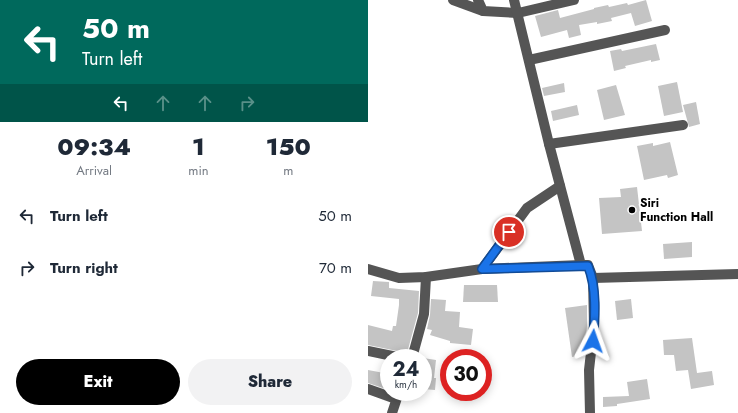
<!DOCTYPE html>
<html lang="en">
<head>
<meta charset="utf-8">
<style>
	:root { --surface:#fff; --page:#f2f2f3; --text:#1f2937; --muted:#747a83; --accent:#000 }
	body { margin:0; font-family:Jost,sans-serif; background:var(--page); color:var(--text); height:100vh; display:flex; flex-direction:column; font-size:15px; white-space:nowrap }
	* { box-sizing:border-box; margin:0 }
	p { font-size:13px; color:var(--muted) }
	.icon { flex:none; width:22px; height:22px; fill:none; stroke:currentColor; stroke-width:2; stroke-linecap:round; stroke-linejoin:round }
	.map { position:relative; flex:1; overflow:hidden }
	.drawer { display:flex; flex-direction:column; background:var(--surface); width:368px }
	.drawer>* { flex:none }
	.guide { background:#00695c; color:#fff; overflow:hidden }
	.speed { position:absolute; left:12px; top:349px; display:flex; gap:8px; font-size:20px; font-weight:700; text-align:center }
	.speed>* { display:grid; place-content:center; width:52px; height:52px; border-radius:50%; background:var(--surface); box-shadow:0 2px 10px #0003; line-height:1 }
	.speed small { font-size:10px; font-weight:400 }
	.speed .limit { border:6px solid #d22; background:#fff; color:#111 }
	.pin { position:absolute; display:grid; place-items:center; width:34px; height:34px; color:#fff; margin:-17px; border:2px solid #fff; border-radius:50%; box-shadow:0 1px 4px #0007 }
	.me { position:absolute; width:44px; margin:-22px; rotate:4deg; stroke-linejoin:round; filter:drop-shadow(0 0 3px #0008) }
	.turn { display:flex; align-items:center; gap:14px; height:84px; padding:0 16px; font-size:18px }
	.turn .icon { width:52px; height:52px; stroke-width:2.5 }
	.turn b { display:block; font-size:28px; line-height:34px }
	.lanes { display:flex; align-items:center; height:38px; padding:0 16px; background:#0003; justify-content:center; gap:20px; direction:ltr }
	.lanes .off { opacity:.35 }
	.eta { display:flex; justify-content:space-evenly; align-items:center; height:68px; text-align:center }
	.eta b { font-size:24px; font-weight:800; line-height:28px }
	.action { display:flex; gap:8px; margin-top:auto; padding:8px 16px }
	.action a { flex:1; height:46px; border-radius:24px; background:var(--accent); color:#fff; font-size:16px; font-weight:800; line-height:46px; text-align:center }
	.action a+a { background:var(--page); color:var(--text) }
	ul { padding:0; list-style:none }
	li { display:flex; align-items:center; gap:12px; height:52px; padding:0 16px }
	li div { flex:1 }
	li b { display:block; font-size:15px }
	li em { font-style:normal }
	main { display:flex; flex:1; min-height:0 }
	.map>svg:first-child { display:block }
	.building { fill:#c4c4c4 }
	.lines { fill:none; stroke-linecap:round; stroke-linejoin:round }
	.minor { stroke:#555; stroke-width:10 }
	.route-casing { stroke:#114b97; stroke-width:10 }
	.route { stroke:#1a73e8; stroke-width:7 }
	.poi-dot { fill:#000; stroke:#fff; stroke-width:1.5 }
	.labels { text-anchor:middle; stroke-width:3.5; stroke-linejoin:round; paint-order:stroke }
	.poi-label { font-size:12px; font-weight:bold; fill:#000; stroke:#fff; text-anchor:start }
</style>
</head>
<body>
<main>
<section class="drawer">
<div class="guide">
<div class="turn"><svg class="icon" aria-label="left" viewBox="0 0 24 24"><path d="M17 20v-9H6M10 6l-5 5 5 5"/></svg><div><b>50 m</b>Turn left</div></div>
<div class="lanes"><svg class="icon" aria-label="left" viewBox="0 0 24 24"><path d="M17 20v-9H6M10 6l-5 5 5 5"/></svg><svg class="icon off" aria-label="ahead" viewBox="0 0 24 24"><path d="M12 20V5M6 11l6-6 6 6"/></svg><svg class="icon off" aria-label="ahead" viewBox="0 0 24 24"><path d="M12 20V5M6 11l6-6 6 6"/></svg><svg class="icon off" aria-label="right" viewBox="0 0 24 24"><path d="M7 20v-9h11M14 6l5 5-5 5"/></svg></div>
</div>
<div class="eta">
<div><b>09:34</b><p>Arrival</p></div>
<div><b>1</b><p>min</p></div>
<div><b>150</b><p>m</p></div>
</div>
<ul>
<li><svg class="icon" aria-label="left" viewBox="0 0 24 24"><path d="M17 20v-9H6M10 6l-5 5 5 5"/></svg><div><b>Turn left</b></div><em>50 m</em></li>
<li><svg class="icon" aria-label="right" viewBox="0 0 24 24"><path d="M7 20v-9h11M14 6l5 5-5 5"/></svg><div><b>Turn right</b></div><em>70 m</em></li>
</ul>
<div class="action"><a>Exit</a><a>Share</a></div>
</section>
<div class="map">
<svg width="370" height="413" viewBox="0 0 370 413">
	<rect width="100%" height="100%" fill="#fff"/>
	<g class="building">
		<path d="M278 0 284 21 267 26 263 13 243 18 244 21 229 24V22L211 25 213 35 201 38 199 30 173 37 167 16 190 10 192 18 226 9V8L240 5 241 7 259 3 260 5Z"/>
		<path d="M288 44 292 60 283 62V60L257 66 258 68 246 71 242 51 253 49 254 51Z"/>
		<path d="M309 82 315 112 296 116 290 86Z"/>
		<path d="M196 83 197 92 176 96 174 88Z"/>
		<path d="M248 85 257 115 236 120 229 90Z"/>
		<path d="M328 102 332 124 321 127 315 105Z"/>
		<path d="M209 105 211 115 185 121 183 111Z"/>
		<path d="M302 142 310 175 300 178 299 175 276 180 269 146 285 143V146Z"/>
		<path d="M269 187 274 231 234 234 231 198 253 197 252 189Z"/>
		<path d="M324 242V257L296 259 295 244Z"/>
		<path d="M5 281 21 282V288L51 291 50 313 39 353 0 345V325L24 331 25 326H28L31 305V299L3 296Z"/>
		<path d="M96 285H129L130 302H95Z"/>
		<path d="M63 299 78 300 77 311 92 312 91 327 105 329 103 345 82 343V341L62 335 64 330 59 329 62 315Z"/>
		<path d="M263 299 265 318 249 320 247 301Z"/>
		<path d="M219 305V326L216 355 204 357 197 308Z"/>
		<path d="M324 338 329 373 344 371 346 385 323 389 320 370 308 371 306 355H296L295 340Z"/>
		<path d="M55 358 68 360 66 378H68L67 390 55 389Z"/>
		<path d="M18 368H21V390L0 383V370L16 373Z"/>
		<path d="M279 379 282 399 249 404V406L235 407V397L261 396 259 382Z"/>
	</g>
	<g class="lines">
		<g class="minor">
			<path d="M85 0 115 11"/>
			<path d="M110 0 115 11 150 13 206 0"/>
			<path d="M146 0 181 144 213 265"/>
			<path d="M161 60 297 30"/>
			<path d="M181 144 315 125"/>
			<path d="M0 269 31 278 58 277 114 269 213 265H220L225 278 370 274"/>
			<path d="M114 269 159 208 192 186"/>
			<path d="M0 351 34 358"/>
			<path d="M44 358 56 314 58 277"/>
			<path d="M0 389 28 399"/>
			<path d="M24 413 31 392"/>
			<path d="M222 413 221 370 226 326 225 278"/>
		</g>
	</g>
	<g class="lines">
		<g class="route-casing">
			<path id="route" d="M141 232 114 269 220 266C229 288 227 317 225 341"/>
		</g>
		<use href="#route" class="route"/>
	</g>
	<circle class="poi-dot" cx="264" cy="210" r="4"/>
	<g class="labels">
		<g class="poi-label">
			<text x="272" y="207">Siri<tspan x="272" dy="14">Function Hall</tspan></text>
		</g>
	</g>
</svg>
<div class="speed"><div>24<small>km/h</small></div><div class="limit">30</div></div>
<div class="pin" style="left:141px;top:232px;background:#d93025"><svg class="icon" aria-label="arrive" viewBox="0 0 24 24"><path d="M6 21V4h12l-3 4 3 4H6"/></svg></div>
<svg class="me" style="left:225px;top:341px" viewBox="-20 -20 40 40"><path d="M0-17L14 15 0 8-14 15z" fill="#1a73e8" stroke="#fff" stroke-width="4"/></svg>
</div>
</main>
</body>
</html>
